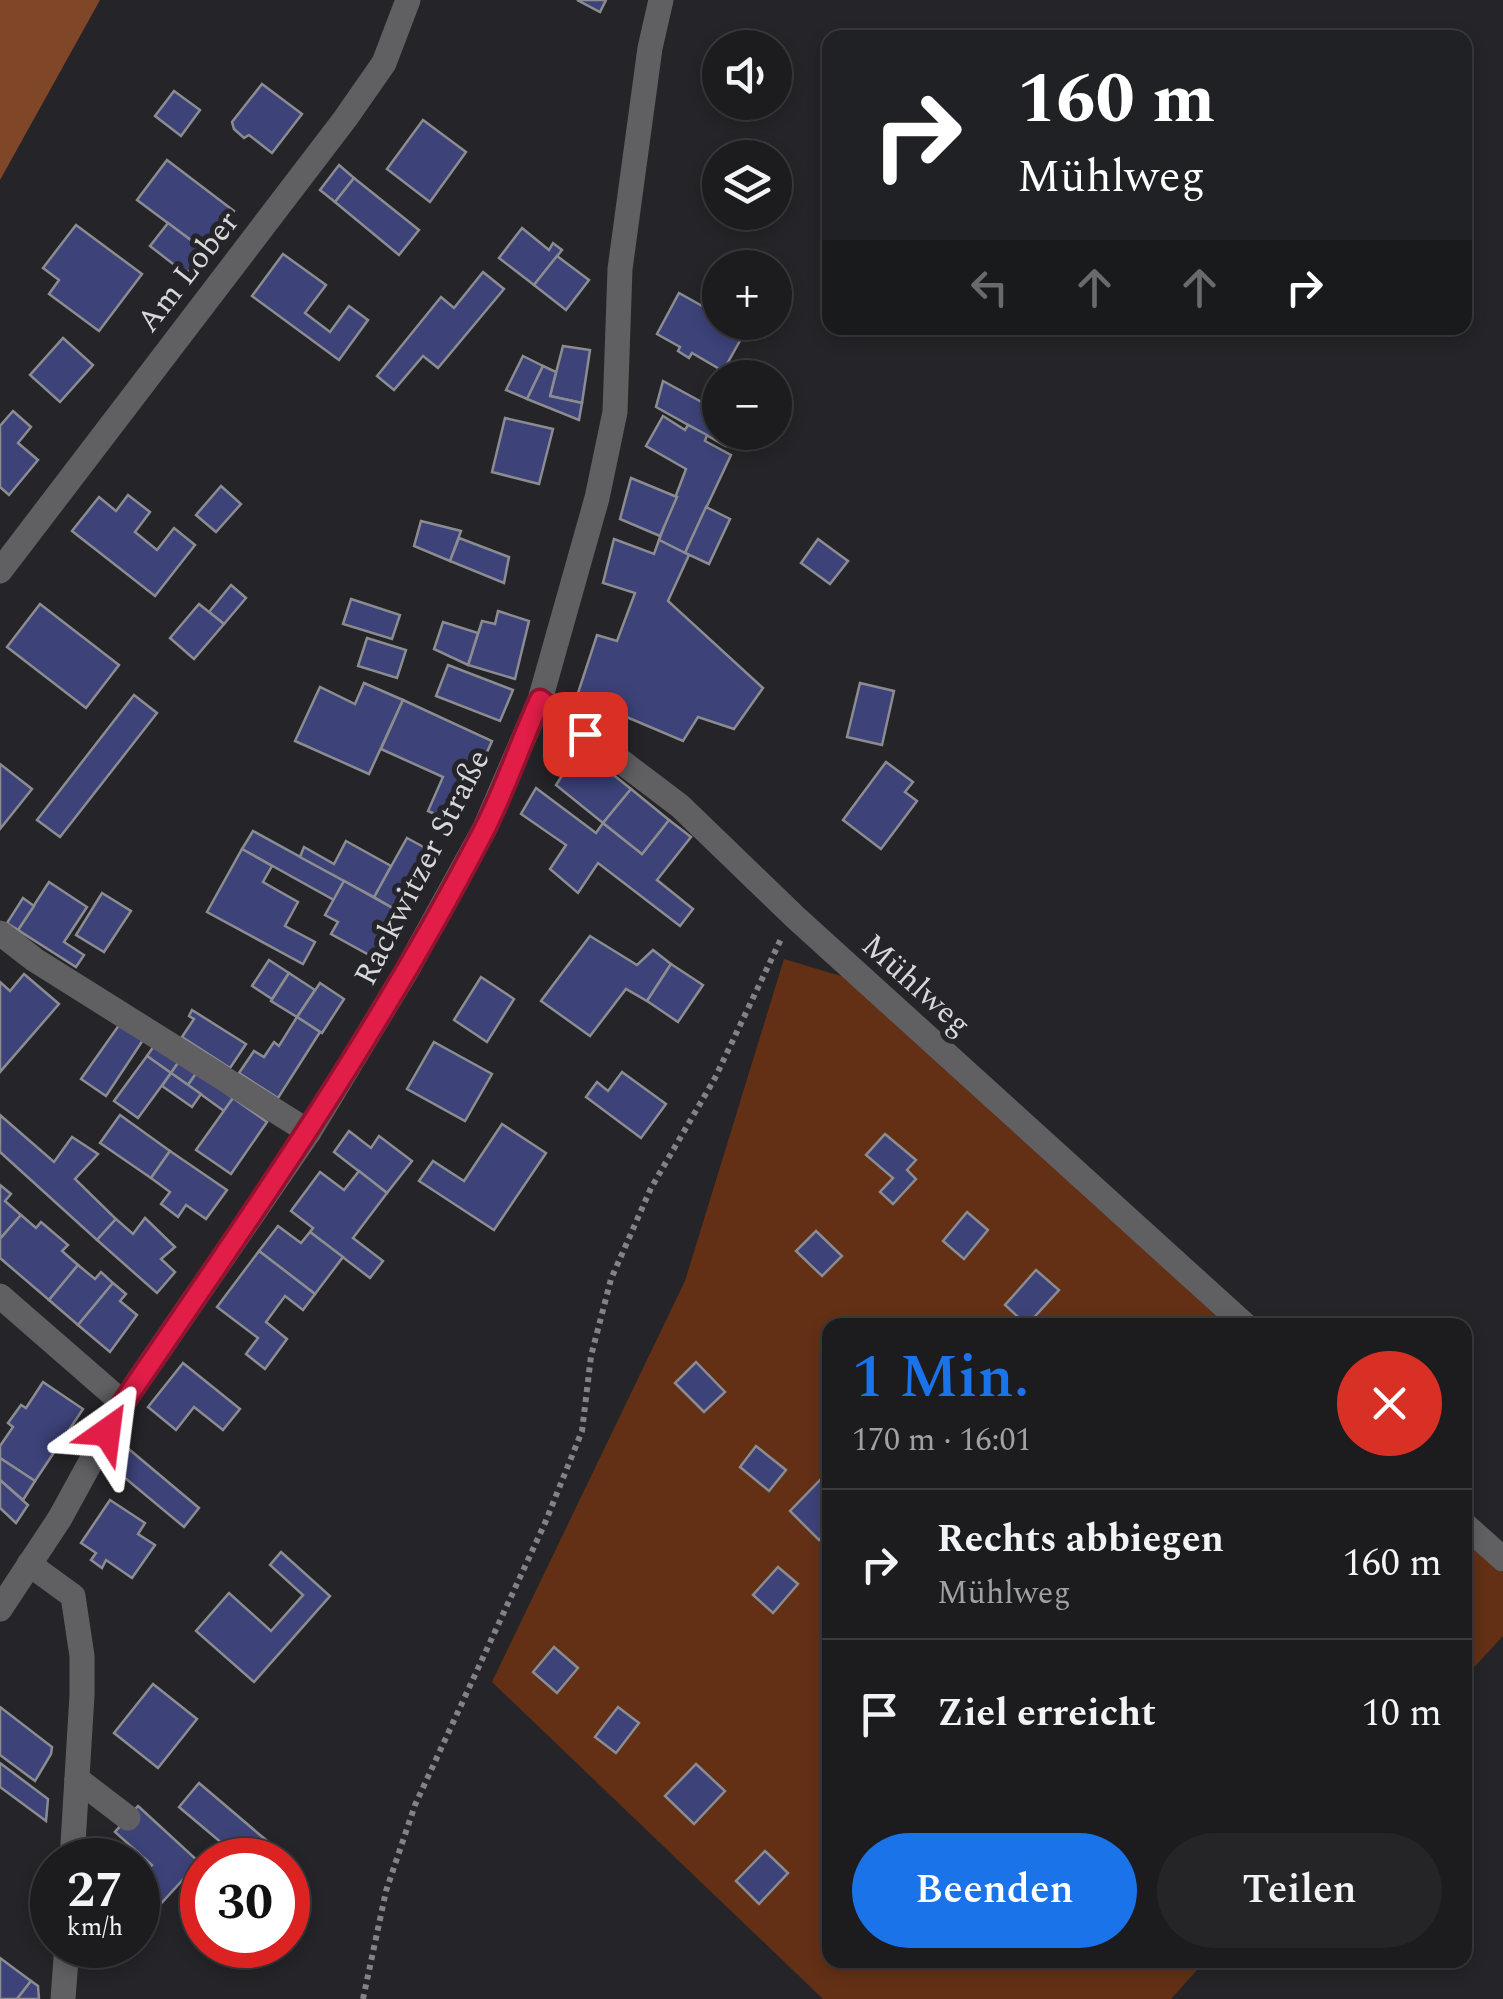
<!DOCTYPE html>
<html lang="de">
<head>
<meta charset="utf-8">
<style>
	:root { --surface:#1c1c1f; --page:#252528; --text:#f1f3f6; --muted:#a0a1a4; --line:#3a3a3d; --accent:#1a73e8 }
	body { margin:0; font-family:Spectral,serif; background:var(--page); color:var(--text); height:100vh; display:flex; flex-direction:column; font-size:38px; white-space:nowrap }
	* { box-sizing:border-box; margin:0 }
	p { font-size:32px; color:var(--muted) }
	.icon { flex:none; width:55px; height:55px; fill:none; stroke:currentColor; stroke-width:2; stroke-linecap:round; stroke-linejoin:round }
	.map { position:relative; flex:1; overflow:hidden }
	.panel { position:absolute; left:822px; top:1318px; width:650px; height:650px; display:flex; flex-direction:column; background:var(--surface); border-radius:20px; box-shadow:0 5px 15px #0003,0 0 0 2px var(--line) }
	.panel>* { flex:none }
	.banner { position:absolute; left:822px; top:30px; width:650px; height:305px; border-radius:20px; box-shadow:0 5px 15px #0003,0 0 0 2px var(--line); background:#202124; color:#fff; overflow:hidden }
	.tools { position:absolute; left:702px; top:30px; display:grid; gap:20px }
	.tools a { display:grid; place-items:center; width:90px; height:90px; border-radius:50%; background:var(--surface); box-shadow:0 5px 15px #0003,0 0 0 2px var(--line); font-size:50px }
	.speed { position:absolute; left:30px; top:1838px; display:flex; gap:20px; font-size:50px; font-weight:700; text-align:center }
	.speed>* { display:grid; place-content:center; width:130px; height:130px; border-radius:50%; background:var(--surface); box-shadow:0 5px 15px #0003,0 0 0 2px var(--line); line-height:1 }
	.speed small { font-size:25px; font-weight:400 }
	.speed .limit { border:15px solid #d22; background:#fff; color:#111 }
	.pin { position:absolute; display:grid; place-items:center; width:85px; height:85px; color:#fff; margin:-42px; border-radius:20px; box-shadow:0 5px 15px #0006 }
	.me { position:absolute; width:110px; margin:-55px; rotate:31deg; stroke-linejoin:round; filter:drop-shadow(0 0 8px #0008) }
	.turn { display:flex; align-items:center; gap:35px; height:210px; padding:0 30px; font-size:45px }
	.turn .icon { width:130px; height:130px; stroke-width:2.5 }
	.turn b { display:block; font-size:70px; line-height:85px }
	.lanes { display:flex; align-items:center; height:95px; padding:0 30px; background:#0003; justify-content:center; gap:50px; direction:ltr }
	.lanes .off { opacity:.35 }
	.round { display:grid; place-items:center; flex:none; width:105px; height:105px; border-radius:52px; background:var(--page) }
	.head { display:flex; align-items:center; justify-content:space-between; height:170px; padding:0 30px }
	h1 { font-size:60px; font-weight:600; line-height:75px; color:var(--accent) }
	.primary-button { display:flex; gap:20px; margin-top:auto; padding:20px 30px }
	.primary-button a { flex:1; height:115px; border-radius:60px; background:var(--accent); color:#fff; font-size:40px; font-weight:600; line-height:115px; text-align:center }
	.primary-button a+a { background:var(--page); color:var(--text) }
	ul { padding:0; list-style:none }
	li { display:flex; align-items:center; gap:30px; height:150px; padding:0 30px; border-top:2px solid var(--line) }
	li div { flex:1 }
	li b { display:block; font-size:38px }
	li em { font-style:normal }
	.map>svg:first-child { display:block }
	.green { fill:#633016 }
	.forest { fill:#804628 }
	.building { fill:#3d4279; stroke:#8b8c90; stroke-width:2.5 }
	.lines { fill:none; stroke-linecap:round; stroke-linejoin:round }
	.path { stroke:#828386; stroke-width:6; stroke-dasharray:5 5; stroke-linecap:butt }
	.minor { stroke:#606062; stroke-width:25 }
	.route-casing { stroke:#92132f; stroke-width:25 }
	.route { stroke:#e11d48; stroke-width:18 }
	.labels { text-anchor:middle; stroke-width:10; stroke-linejoin:round; paint-order:stroke }
	.street-label { font-size:32px; fill:#d7d8da; stroke:#252529 }
</style>
</head>
<body>
<div class="map">
<svg width="1503" height="1999" viewBox="0 0 1503 1999">
	<rect width="100%" height="100%" fill="#252529"/>
	<g class="green">
		<path d="M784 959 844 977 1229 1325H830V1960H1206L1171 1999H823L492 1682 685 1281Z"/>
		<path d="M1465 1539 1503 1573V1636L1465 1677Z"/>
	</g>
	<path class="forest" d="M0 0H100L0 180Z"/>
	<g class="building">
		<path d="M577 0H606L600 12Z"/>
		<path d="M262 84 302 114 272 153 249 135 244 138 234 129 232 122Z"/>
		<path d="M174 91 200 110 181 136 155 116Z"/>
		<path d="M423 120 466 152 430 202 387 169Z"/>
		<path d="M167 160 234 211 204 250 137 200Z"/>
		<path d="M339 165 354 178 335 202 320 190Z"/>
		<path d="M354 178 419 230 399 255 335 202Z"/>
		<path d="M168 223 204 250 186 274 150 246Z"/>
		<path d="M76 225 142 274 99 331 49 294 59 280 43 268Z"/>
		<path d="M522 228 549 250 553 243 562 250 534 285 499 258Z"/>
		<path d="M283 254 326 285 305 313 330 332 349 306 368 320 339 360 252 296Z"/>
		<path d="M557 256 589 280 566 310 534 285Z"/>
		<path d="M483 272 504 289 438 368 423 356 394 390 377 376 441 297 454 308Z"/>
		<path d="M679 293 720 316V322H732L746 330 723 371 692 353 689 358 678 351 680 347 657 334Z"/>
		<path d="M63 338 93 365 60 402 30 375Z"/>
		<path d="M563 346 590 350 582 403 550 396Z"/>
		<path d="M523 356 543 366 527 399 506 390Z"/>
		<path d="M543 366 556 372 550 396 582 403 579 420 527 399Z"/>
		<path d="M663 381 720 412V432H735L726 446 656 407Z"/>
		<path d="M720 387V412L708 406Z"/>
		<path d="M13 411 31 427 18 443 38 460 9 495 0 487V426Z"/>
		<path d="M663 416 685 430 688 425 707 435 705 441 731 455 685 553 659 540 686 469 646 446Z"/>
		<path d="M505 418 553 429 539 484 492 472Z"/>
		<path d="M631 478 677 497 660 536 620 519Z"/>
		<path d="M221 486 241 504 216 532 196 515Z"/>
		<path d="M128 495 150 512 135 532 157 550 174 528 195 545 155 596 72 531 99 497 116 511Z"/>
		<path d="M706 507 730 519 709 564 685 553Z"/>
		<path d="M421 521 461 531 450 561 414 546Z"/>
		<path d="M459 538 509 557 504 583 450 561Z"/>
		<path d="M614 539 654 554 659 540 689 555 668 601 763 688 734 729 698 717 683 741 617 713 612 724 586 715 592 703 577 696 597 635 617 641 635 593 603 583Z"/>
		<path d="M818 539 848 561 830 584 801 563Z"/>
		<path d="M231 585 246 598 224 624 209 612Z"/>
		<path d="M351 599 400 615 392 639 343 624Z"/>
		<path d="M40 604 119 665 86 708 7 647Z"/>
		<path d="M199 604 224 624 194 659 170 638Z"/>
		<path d="M498 611 529 621 515 679 468 665 482 621 495 624Z"/>
		<path d="M443 622 478 633 468 665 434 649Z"/>
		<path d="M367 638 406 650 397 678 358 666Z"/>
		<path d="M448 665 513 690 500 721 436 696Z"/>
		<path d="M364 683 403 700 369 774 295 741 320 687 355 704Z"/>
		<path d="M860 683 894 691 882 745 847 737Z"/>
		<path d="M134 695 157 713 60 837 37 820Z"/>
		<path d="M403 700 492 741 455 823 428 811 443 777 381 749Z"/>
		<path d="M580 748 631 789 603 823 556 785Z"/>
		<path d="M886 762 913 782 905 792 917 801 881 849 843 820Z"/>
		<path d="M0 764 32 789 0 829Z"/>
		<path d="M536 788 596 833 603 823 642 854 669 820 691 837 657 880 693 909 680 926 598 863 578 893 550 869 566 845 521 814Z"/>
		<path d="M631 789 669 820 642 854 603 823Z"/>
		<path d="M253 831 344 881 334 900 242 849Z"/>
		<path d="M407 838 429 850 396 910 374 897Z"/>
		<path d="M346 841 391 866 374 897 300 857 304 847 334 864Z"/>
		<path d="M242 849 272 866 263 882 298 902 285 926 315 942 303 964 207 912Z"/>
		<path d="M344 881 396 910 371 956 331 934 338 922 325 915Z"/>
		<path d="M49 882 87 907 64 942 84 955 76 967 18 930Z"/>
		<path d="M102 893 131 911 104 952 76 935Z"/>
		<path d="M23 898 34 906 18 930 7 923Z"/>
		<path d="M590 936 637 965 653 950 671 964 647 1001 626 989 590 1036 541 1001Z"/>
		<path d="M269 960 289 973 272 999 252 986Z"/>
		<path d="M671 964 703 985 678 1022 647 1001Z"/>
		<path d="M289 973 315 990 297 1017 271 1001Z"/>
		<path d="M24 974 59 1004 0 1072V982L10 991Z"/>
		<path d="M481 977 514 999 487 1042 454 1020Z"/>
		<path d="M320 983 344 999 322 1033 297 1017Z"/>
		<path d="M192 1010 246 1044 230 1068 182 1037 194 1019 189 1016Z"/>
		<path d="M297 1017 320 1032 278 1098 239 1073 254 1051 264 1057 274 1042 279 1046Z"/>
		<path d="M122 1021 145 1037 106 1096 81 1079Z"/>
		<path d="M434 1042 492 1074 465 1121 407 1089Z"/>
		<path d="M156 1043 180 1060 171 1073 147 1056Z"/>
		<path d="M147 1056 171 1073 138 1118 114 1101Z"/>
		<path d="M180 1060 197 1072 188 1085 171 1073Z"/>
		<path d="M197 1072 233 1098 224 1111 188 1085Z"/>
		<path d="M622 1072 666 1104 641 1138 586 1097 597 1082 608 1091Z"/>
		<path d="M171 1073 201 1094 192 1107 162 1086Z"/>
		<path d="M233 1098 267 1122 231 1174 196 1150Z"/>
		<path d="M0 1115 54 1162 72 1137 98 1154 75 1179 116 1219 97 1240 0 1152Z"/>
		<path d="M120 1115 170 1151 151 1178 100 1143Z"/>
		<path d="M502 1124 546 1153 494 1230 419 1181 433 1161 464 1181Z"/>
		<path d="M349 1131 371 1148 379 1136 412 1161 387 1193 334 1152Z"/>
		<path d="M885 1134 916 1160 907 1170 916 1179 893 1204 880 1192 893 1178 866 1155Z"/>
		<path d="M170 1151 227 1190 206 1219 186 1205 178 1217 161 1204 170 1192 151 1178Z"/>
		<path d="M359 1171 387 1193 353 1238 383 1261 370 1278 310 1232 313 1228 291 1211 320 1172 344 1190Z"/>
		<path d="M0 1185 11 1194 5 1201 21 1215 0 1239Z"/>
		<path d="M967 1212 988 1230 964 1259 943 1241Z"/>
		<path d="M21 1215 36 1228 41 1222 68 1245 62 1251 78 1265 49 1300 0 1258V1239Z"/>
		<path d="M145 1218 175 1247 161 1259 175 1272 157 1293 97 1240 116 1219 133 1234Z"/>
		<path d="M278 1226 301 1243 310 1232 343 1257 315 1294 259 1251Z"/>
		<path d="M816 1231 842 1256 822 1276 796 1251Z"/>
		<path d="M259 1251 315 1294 303 1310 285 1296 266 1322 287 1339 265 1369 246 1354 258 1338 217 1307Z"/>
		<path d="M78 1265 95 1279 101 1272 113 1283 78 1325 49 1300Z"/>
		<path d="M1036 1270 1059 1290 1027 1325 1005 1305Z"/>
		<path d="M113 1283 126 1294 120 1301 137 1315 110 1352 78 1325Z"/>
		<path d="M696 1362 725 1392 704 1412 675 1383Z"/>
		<path d="M183 1363 240 1409 223 1430 194 1407 176 1430 148 1407Z"/>
		<path d="M43 1382 83 1409 35 1481 0 1458V1446L13 1427 8 1423 21 1405 26 1408Z"/>
		<path d="M124 1445 199 1508 184 1527 113 1468Z"/>
		<path d="M756 1446 786 1470 769 1491 740 1467Z"/>
		<path d="M0 1458 35 1481 23 1500 0 1480Z"/>
		<path d="M822 1478 830 1486V1529L819 1540 790 1511Z"/>
		<path d="M0 1480 28 1505 16 1523 0 1508Z"/>
		<path d="M110 1500 145 1523 138 1534 155 1545 132 1578 106 1560 102 1568 91 1560 96 1553 81 1543Z"/>
		<path d="M281 1552 330 1596 254 1682 196 1631 229 1593 271 1631 303 1595 270 1565Z"/>
		<path d="M778 1567 798 1584 773 1613 753 1595Z"/>
		<path d="M554 1647 578 1668 557 1693 533 1672Z"/>
		<path d="M153 1684 197 1719 158 1768 114 1733Z"/>
		<path d="M0 1707 52 1747 51 1754 35 1781 0 1755Z"/>
		<path d="M618 1707 639 1723 616 1753 595 1737Z"/>
		<path d="M0 1763 48 1799 46 1821 0 1787Z"/>
		<path d="M696 1764 725 1791 694 1824 665 1796Z"/>
		<path d="M199 1783 266 1840 249 1860H242L179 1807Z"/>
		<path d="M138 1806 199 1862 145 1921 138 1915V1881L152 1865 115 1832Z"/>
		<path d="M765 1851 788 1873 759 1904 736 1881Z"/>
		<path d="M0 1958 31 1981 17 1999H0Z"/>
		<path d="M31 1981 38 1986 39 1999H17Z"/>
	</g>
	<g class="lines">
		<path class="path" d="M363 1999 386 1891 415 1805 545 1523 582 1431 591 1356 611 1279 651 1188 715 1078 781 939"/>
		<g class="minor">
			<path d="M0 571 345 119 384 63 408 0"/>
			<path d="M540 700 680 806 795 917 1245 1325"/>
			<path d="M0 933 35 960 309 1132"/>
			<path d="M0 1296 123 1403"/>
			<path d="M1465 1525 1503 1559"/>
			<path d="M29 1564 73 1596 82 1656V1695L72 1860"/>
			<path d="M0 1609 60 1518 123 1403 309 1132 407 970 485 828 540 700 597 498 615 412 620 269 650 48 661 0"/>
			<path d="M77 1779 128 1818"/>
			<path d="M63 1999 67 1945"/>
		</g>
	</g>
	<g class="lines">
		<g class="route-casing">
			<path id="route" d="M107 1432 123 1403C251 1217 379 1033 483 832 505 790 520 743 540 700L585 734"/>
		</g>
		<use href="#route" class="route"/>
	</g>
	<g class="labels">
		<g class="street-label">
			<text transform="translate(187 271) rotate(-52)" y="11">Am Lober</text>
			<text transform="translate(421 867) rotate(-63)" y="11">Rackwitzer Straße</text>
			<text transform="translate(917 984) rotate(42)" y="11">Mühlweg</text>
		</g>
	</g>
</svg>
<div class="tools">
<a><svg class="icon" aria-label="sound" viewBox="0 0 24 24"><path d="M4 9h4l5-4v14l-5-4H4zM17 9q2 3 0 6"/></svg></a>
<a><svg class="icon" aria-label="layers" viewBox="0 0 24 24"><path d="M12 4l9 5-9 5-9-5zM3 14l9 5 9-5"/></svg></a>
<a>+</a>
<a>−</a>
</div>
<div class="speed"><div>27<small>km/h</small></div><div class="limit">30</div></div>
<div class="pin" style="left:585px;top:734px;background:#d93025"><svg class="icon" aria-label="arrive" viewBox="0 0 24 24"><path d="M6 21V4h12l-3 4 3 4H6"/></svg></div>
<svg class="me" style="left:107px;top:1432px" viewBox="-20 -20 40 40"><path d="M0-17L14 15 0 8-14 15z" fill="#e11d48" stroke="#fff" stroke-width="4"/></svg>
<div class="banner">
<div class="turn"><svg class="icon" aria-label="right" viewBox="0 0 24 24"><path d="M7 20v-9h11M14 6l5 5-5 5"/></svg><div><b>160 m</b>Mühlweg</div></div>
<div class="lanes"><svg class="icon off" aria-label="left" viewBox="0 0 24 24"><path d="M17 20v-9H6M10 6l-5 5 5 5"/></svg><svg class="icon off" aria-label="ahead" viewBox="0 0 24 24"><path d="M12 20V5M6 11l6-6 6 6"/></svg><svg class="icon off" aria-label="ahead" viewBox="0 0 24 24"><path d="M12 20V5M6 11l6-6 6 6"/></svg><svg class="icon" aria-label="right" viewBox="0 0 24 24"><path d="M7 20v-9h11M14 6l5 5-5 5"/></svg></div>
</div>
<section class="panel">
<div class="head"><div><h1>1 Min.</h1><p>170 m · 16:01</p></div><a class="round" style="background:#d93025;color:#fff"><svg class="icon" aria-label="close" viewBox="0 0 24 24"><path d="M6 6l12 12M18 6L6 18"/></svg></a></div>
<ul>
<li><svg class="icon" aria-label="right" viewBox="0 0 24 24"><path d="M7 20v-9h11M14 6l5 5-5 5"/></svg><div><b>Rechts abbiegen</b><p>Mühlweg</p></div><em>160 m</em></li>
<li><svg class="icon" aria-label="arrive" viewBox="0 0 24 24"><path d="M6 21V4h12l-3 4 3 4H6"/></svg><div><b>Ziel erreicht</b></div><em>10 m</em></li>
</ul>
<div class="primary-button"><a>Beenden</a><a>Teilen</a></div>
</section>
</div>
</body>
</html>
